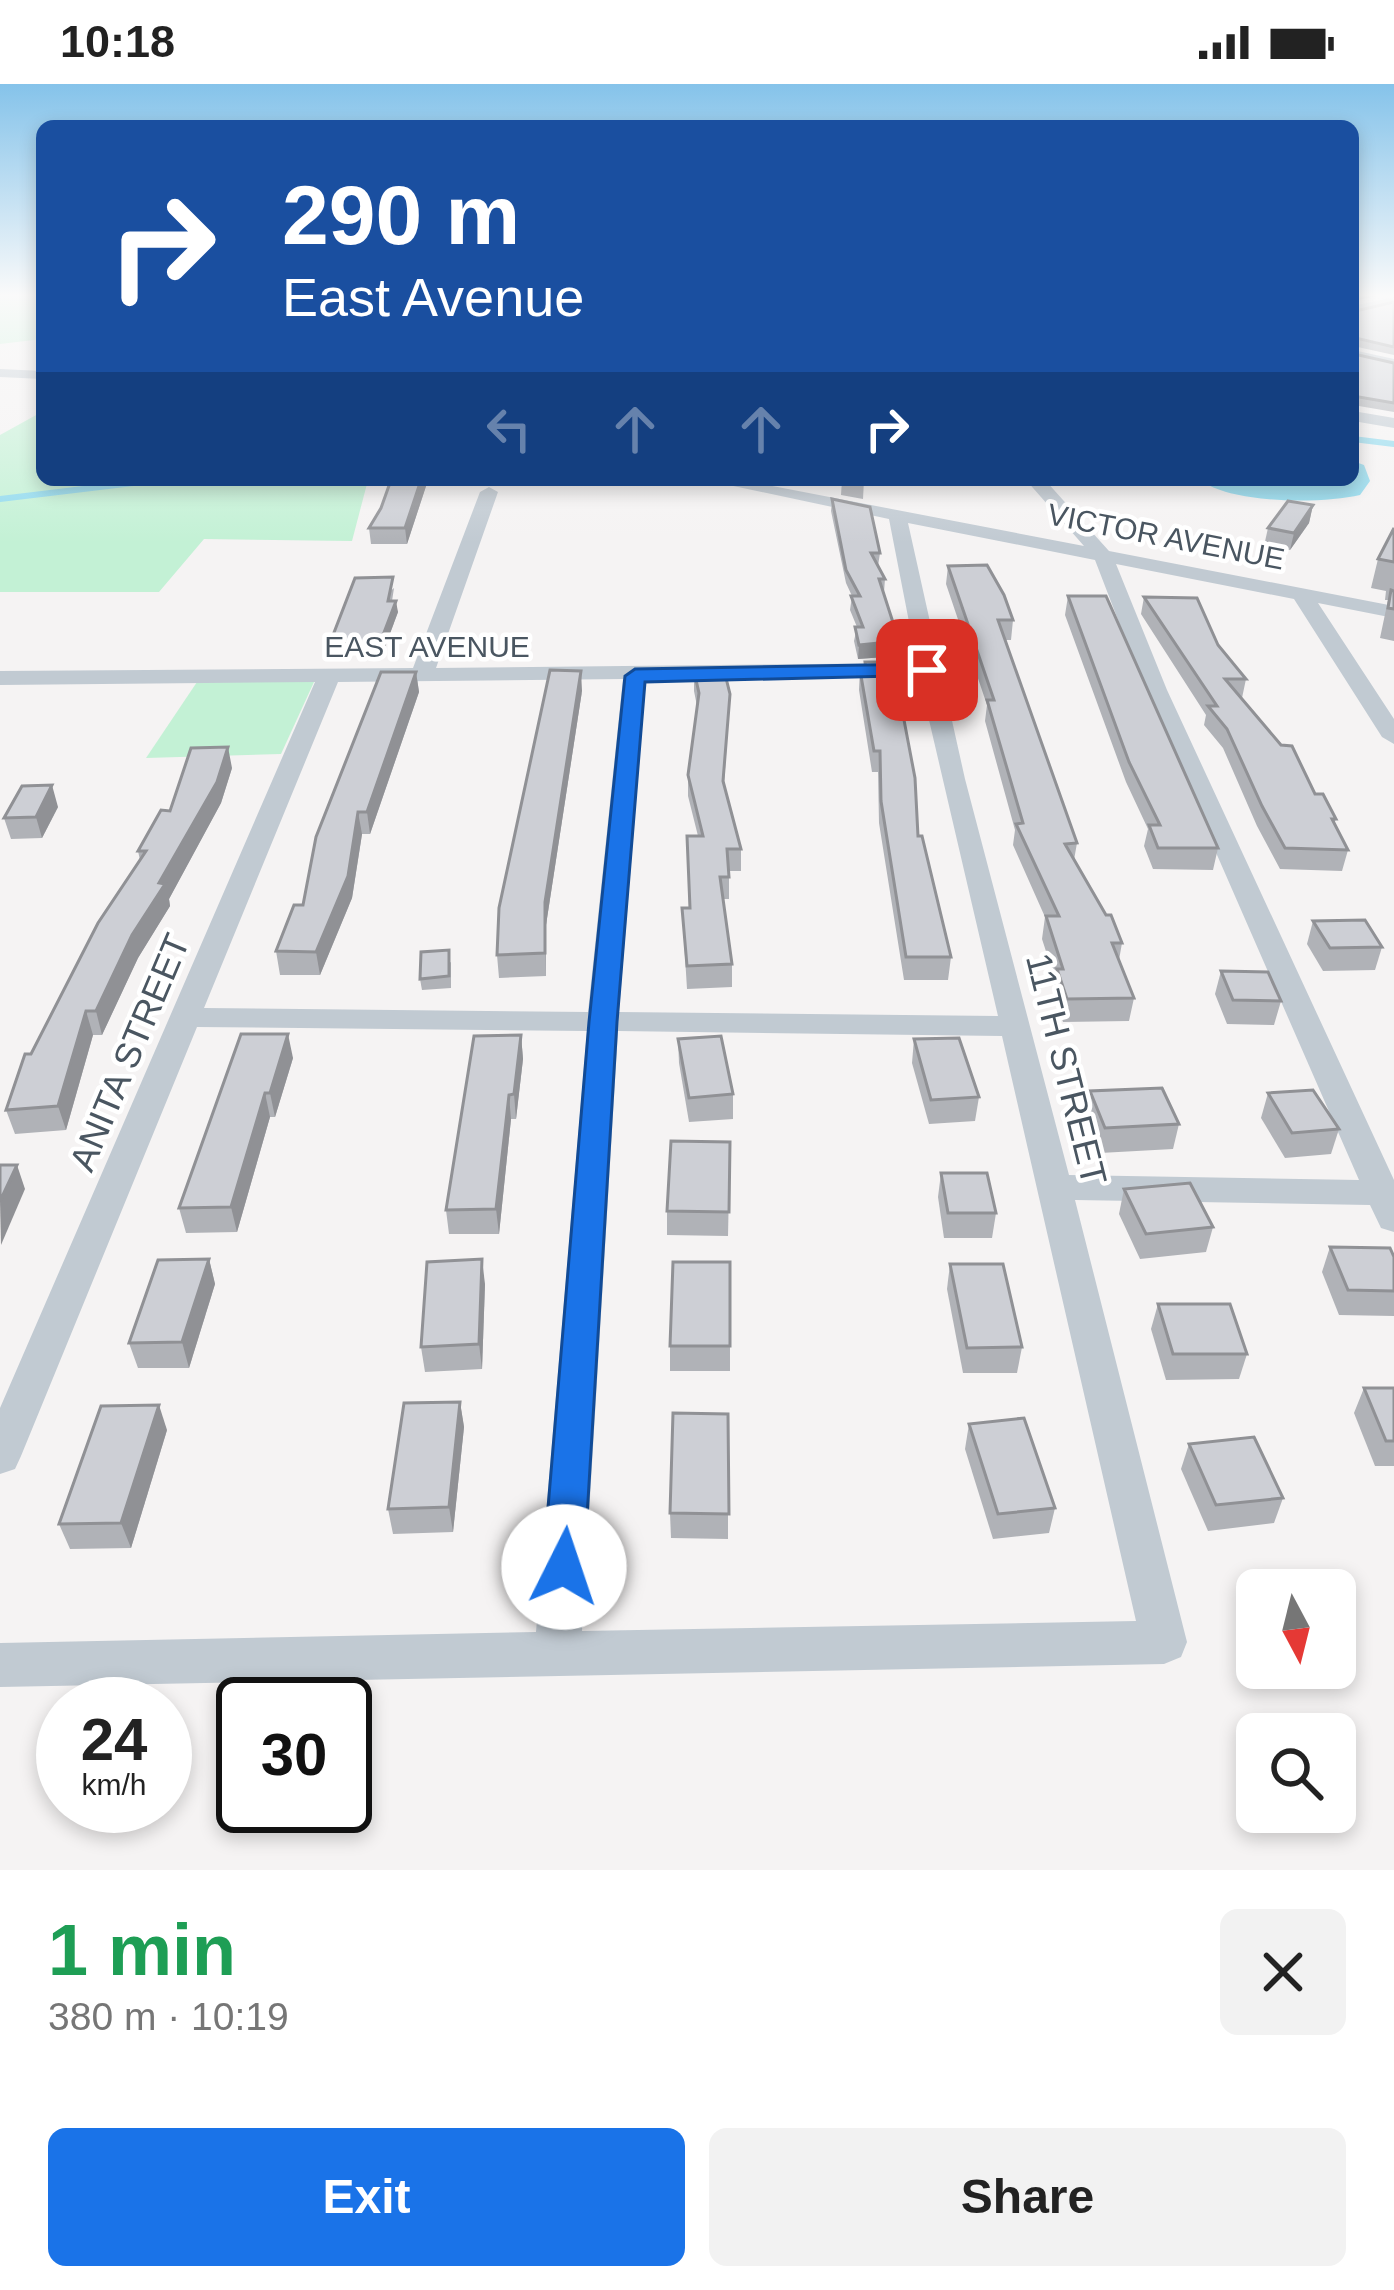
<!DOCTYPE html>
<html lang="en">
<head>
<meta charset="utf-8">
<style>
	:root { --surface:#fff; --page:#f2f2f2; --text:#222; --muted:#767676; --accent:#1a73e8 }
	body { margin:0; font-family:Arial,sans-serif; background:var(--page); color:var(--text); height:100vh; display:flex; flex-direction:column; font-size:45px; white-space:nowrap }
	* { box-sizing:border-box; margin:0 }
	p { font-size:39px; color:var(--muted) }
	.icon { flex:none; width:66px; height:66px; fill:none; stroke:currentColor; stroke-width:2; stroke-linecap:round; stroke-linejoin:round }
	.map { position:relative; height:1786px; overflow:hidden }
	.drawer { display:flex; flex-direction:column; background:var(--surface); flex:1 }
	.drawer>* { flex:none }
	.banner { position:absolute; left:36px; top:36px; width:1323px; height:366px; border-radius:18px; box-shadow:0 6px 18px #0003; background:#1a4fa0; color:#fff; overflow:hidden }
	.needle { width:78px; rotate:173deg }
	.buttons { position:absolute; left:1236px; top:1485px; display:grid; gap:24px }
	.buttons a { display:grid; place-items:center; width:120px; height:120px; border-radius:18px; background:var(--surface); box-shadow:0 6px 18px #0003; font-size:60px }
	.speed { position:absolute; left:36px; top:1593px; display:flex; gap:24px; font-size:60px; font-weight:700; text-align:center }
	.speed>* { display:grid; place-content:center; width:156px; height:156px; border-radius:50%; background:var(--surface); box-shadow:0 6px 18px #0003; line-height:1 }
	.speed small { font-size:30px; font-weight:400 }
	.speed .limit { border:6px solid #111; border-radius:18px; background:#fff; color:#111 }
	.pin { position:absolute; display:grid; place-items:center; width:102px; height:102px; color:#fff; margin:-51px; border-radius:24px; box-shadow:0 6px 18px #0006 }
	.me { position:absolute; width:132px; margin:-66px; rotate:4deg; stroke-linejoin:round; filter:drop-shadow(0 0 9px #0008) }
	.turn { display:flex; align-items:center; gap:42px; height:252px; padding:0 48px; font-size:54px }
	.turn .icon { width:156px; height:156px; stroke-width:2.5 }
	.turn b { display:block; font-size:84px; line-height:102px }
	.lanes { display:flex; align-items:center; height:114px; padding:0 48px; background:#0003; justify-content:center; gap:60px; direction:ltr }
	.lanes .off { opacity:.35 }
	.round { display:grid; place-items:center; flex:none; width:126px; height:126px; border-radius:18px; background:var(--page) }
	.head { display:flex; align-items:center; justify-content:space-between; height:204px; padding:0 48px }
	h1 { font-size:72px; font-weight:800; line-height:90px; color:#1e9e55 }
	.action { display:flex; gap:24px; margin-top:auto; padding:24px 48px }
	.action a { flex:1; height:138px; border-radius:18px; background:var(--accent); color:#fff; font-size:48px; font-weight:800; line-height:138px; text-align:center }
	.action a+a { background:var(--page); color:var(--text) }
	.status { display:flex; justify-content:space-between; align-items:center; height:84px; padding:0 60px; background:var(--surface); direction:ltr }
	.status svg { height:33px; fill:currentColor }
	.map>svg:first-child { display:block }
	.green { fill:#c3f1d5 }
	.water { fill:#90daee }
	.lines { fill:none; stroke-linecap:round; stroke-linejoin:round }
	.stream { stroke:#90daee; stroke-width:6 }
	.minor { fill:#c1cad2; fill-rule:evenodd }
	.wall { fill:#b0b2b7 }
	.shaded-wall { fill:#909195 }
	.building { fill:#cdcfd5; stroke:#909195; stroke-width:3 }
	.route { fill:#1a73e8; stroke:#114b97; stroke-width:3 }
	.labels { text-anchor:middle; stroke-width:9; stroke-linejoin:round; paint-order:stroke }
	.far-street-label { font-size:30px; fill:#4a5661; stroke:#fff }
	.street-label { font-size:36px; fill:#4a5661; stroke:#fff }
</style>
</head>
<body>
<div class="status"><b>10:18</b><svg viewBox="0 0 49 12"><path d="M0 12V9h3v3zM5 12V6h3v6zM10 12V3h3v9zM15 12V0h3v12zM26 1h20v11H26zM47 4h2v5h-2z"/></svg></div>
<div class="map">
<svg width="1394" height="1786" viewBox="0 0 1394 1786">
	<rect width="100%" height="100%" fill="#f5f3f3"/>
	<g class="green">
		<path d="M0 209H42V255L0 260Z"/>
		<path d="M38 330H42V396H368L352 457 204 455 159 508H0V351Z"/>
		<path d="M197 598H314L281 670 146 674Z"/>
	</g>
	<path class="water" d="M1353 377 1364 381 1370 397 1360 411C1321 420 1232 420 1200 396H1353Z"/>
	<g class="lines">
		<g class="stream">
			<path d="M1353 355 1394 360"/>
			<path d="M0 415 158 396"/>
		</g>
		<g class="minor">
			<path d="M1394 213V221L1353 230V222Z"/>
			<path d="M1353 266 1394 275V283L1353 274Z"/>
			<path d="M0 285 42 287V295L0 293Z"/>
			<path d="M1353 327 1394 334V344L1353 337Z"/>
			<path d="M705 396H741L1084 462 1026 396H1045L1109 467 1394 522V534L1318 519 1394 635V660L1382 653 1294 515 1116 480 1167 606 1394 1096V1148L1381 1144 1370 1121 1075 1116 1187 1558 1181 1573 1164 1580 0 1603V1559L536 1548 587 947 197 943 21 1372 15 1385 0 1390V1324L315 598 0 601V587L413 584 480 408 489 403 498 408 436 584 917 579 889 435ZM908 439 1095 476 1145 606 1359 1096 1069 1091 965 695ZM919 593 998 932 619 928 646 595ZM623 595 588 928 204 924 338 598ZM618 947 1002 952 1136 1537 582 1547Z"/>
		</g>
	</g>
	<g class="wall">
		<path d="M1394 218V271L1353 262V225L1356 227Z"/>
		<path d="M1353 267 1354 270 1394 279V328L1353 321Z"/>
		<path d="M391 396H428L407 460H371L369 444 381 424Z"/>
		<path d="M842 396H864L863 415 841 411Z"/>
		<path d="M832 415 880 469 878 482 885 495 884 508 899 557 898 572 858 575 854 557 857 543 850 526 852 512 846 499 831 427Z"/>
		<path d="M1313 421 1309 439 1290 466 1264 462 1268 444Z"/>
		<path d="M1394 444V557L1380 554 1388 516H1385L1386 507 1371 504 1378 475Z"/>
		<path d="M948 482 1013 536 1011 556H1005L1077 759 1074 776 1122 859 1119 876 1134 914 1129 937 1063 938 1053 908 1055 895 1042 855 1045 833 1013 761 1015 746 985 637 987 621 946 500Z"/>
		<path d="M394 504 392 517 398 528 382 571H332L330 559Z"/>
		<path d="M1068 512 1218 764 1213 786 1153 785 1144 762 1148 745 1126 698 1065 531Z"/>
		<path d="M1144 513 1218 561 1246 595 1242 614 1336 735 1334 740 1348 766 1342 787 1280 785 1257 742 1223 664 1204 641 1206 631 1141 530Z"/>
		<path d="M865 578 918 752 951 873 948 896H904L879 739 878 688H872L859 606 860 586H864Z"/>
		<path d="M694 587 730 610 724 701 741 765V787H729V815H723L732 880V903L687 905 682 824H689L687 752H698L688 712V691L697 622 694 607Z"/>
		<path d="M416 588 419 608 370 750H362L352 814 320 891H280L276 867 303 821Z"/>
		<path d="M582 607 546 841V892L499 894 497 871Z"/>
		<path d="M232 684 221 719 169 815 170 822 138 874 102 951H93L66 1046 15 1050 6 1026 31 970 140 776 138 767 170 727Z"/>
		<path d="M58 723 42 754 11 755 4 734Z"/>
		<path d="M1313 837 1382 863 1375 886 1323 887 1307 860Z"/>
		<path d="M451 878V904L422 906 420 895Z"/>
		<path d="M1221 887 1281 917 1274 941 1227 940 1215 910Z"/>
		<path d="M241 950 293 974 275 1033H270L237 1148 186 1149 179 1124Z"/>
		<path d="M521 951 523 975 516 1035H511L499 1150H449L446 1126Z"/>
		<path d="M678 955 733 1010V1035L689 1038 679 979Z"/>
		<path d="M914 955 979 1013 975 1037 929 1040 912 979Z"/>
		<path d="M1090 1007 1179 1040 1173 1065 1100 1069 1085 1031Z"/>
		<path d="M1268 1009 1339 1045 1331 1070 1285 1074 1261 1034Z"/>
		<path d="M730 1058 728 1152 667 1151V1127Z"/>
		<path d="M941 1089 996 1129 992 1154H944L938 1113Z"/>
		<path d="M1124 1105 1213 1143 1206 1168 1140 1175 1119 1130Z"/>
		<path d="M1330 1163 1394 1173V1232L1339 1231 1322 1188Z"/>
		<path d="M209 1175 215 1200 189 1284H138L129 1259Z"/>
		<path d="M730 1178V1287H670V1262Z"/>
		<path d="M950 1180 1022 1263 1017 1289H963L947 1205Z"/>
		<path d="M485 1200 482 1285 425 1288 421 1263Z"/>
		<path d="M1158 1220 1247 1270 1239 1295 1166 1296 1151 1245Z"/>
		<path d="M1364 1304H1394V1382H1375L1354 1329Z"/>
		<path d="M460 1318 464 1343 453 1448 393 1450 388 1425Z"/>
		<path d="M728 1330V1455L671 1454 670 1429Z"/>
		<path d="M969 1340 1055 1424 1049 1449 993 1455 965 1365Z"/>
		<path d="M167 1346 131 1464 70 1465 59 1440Z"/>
		<path d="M1189 1360 1283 1414 1274 1439 1208 1447 1181 1385Z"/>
	</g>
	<g class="shaded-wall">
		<path d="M1360 209H1391L1353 217 1354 210Z"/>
		<path d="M421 396H428L407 460 405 444Z"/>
		<path d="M1313 421 1309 439 1290 466 1294 449Z"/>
		<path d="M396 517 398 528 382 571 380 559Z"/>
		<path d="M899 557 898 572 858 575 859 561Z"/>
		<path d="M581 587 582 607 546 841V892L545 818Z"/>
		<path d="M416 588 419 608 370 750 367 728Z"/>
		<path d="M228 663 232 684 221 719 169 815 170 822 138 874 102 951 96 927 132 851Z"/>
		<path d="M52 701 58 723 42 754 36 733Z"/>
		<path d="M358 728 362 750 352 814 320 891 316 868Z"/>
		<path d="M86 927 93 951 66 1046 58 1022Z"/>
		<path d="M288 950 293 974 275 1033 270 1009Z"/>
		<path d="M521 951 523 975 516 1035 514 1010Z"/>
		<path d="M265 1009 270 1033 237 1148 231 1123Z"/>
		<path d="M509 1011 511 1035 499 1150 496 1125Z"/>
		<path d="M17 1081 25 1105 1 1161 0 1117Z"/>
		<path d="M209 1175 215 1200 189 1284 182 1258Z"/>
		<path d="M482 1175 485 1200 482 1285 479 1260Z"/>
		<path d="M460 1318 464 1343 453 1448 449 1423Z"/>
		<path d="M159 1321 167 1346 131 1464 121 1439Z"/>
	</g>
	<g class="building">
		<path d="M1394 218V263L1356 254 1353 256V225L1356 227Z"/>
		<path d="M1353 267 1354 270 1394 279V319L1353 312Z"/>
		<path d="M391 396H421L405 444H369L381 424Z"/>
		<path d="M832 415 870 423 880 469H871L885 495H879L899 557 859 561 855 543H863L851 512H860L846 486Z"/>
		<path d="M1288 417 1313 421 1294 449 1268 444Z"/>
		<path d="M1394 444V478L1378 475Z"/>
		<path d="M987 481 1004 511 1013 536H998L1077 759 1065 760 1106 831H1111L1122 859H1112L1134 914 1067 915 1057 885H1063L1046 832H1059L1016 740 1023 739 987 616H994L948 482Z"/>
		<path d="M393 493 388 517H396L380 559H330L355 494Z"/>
		<path d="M1391 506 1394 507V525L1388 524Z"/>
		<path d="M1068 512H1106L1218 764H1158L1149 741H1160L1129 678Z"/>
		<path d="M1144 513 1197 514 1218 561 1246 595H1225L1281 661 1292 662 1315 710H1323L1336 735H1332L1348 766 1285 764 1262 722 1227 645 1208 622H1217Z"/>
		<path d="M865 578H893L915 694 918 752H922L951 873H906L881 717 880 667H874L860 586H866Z"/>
		<path d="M550 586 581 587 545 818V869L497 871 499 824Z"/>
		<path d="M724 586 730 610 723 697 741 765H727L729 793H720L732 880 687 882 682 824H690L687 752H703L688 691 699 609 694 587Z"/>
		<path d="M381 588H416L367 728H358L348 792 316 868 276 867 294 821H303L316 753Z"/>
		<path d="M228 663 217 698 159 799 165 800 132 851 96 927H86L58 1022 6 1026 25 970H31L98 839 146 767H138L161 726 170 727 191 664Z"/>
		<path d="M52 701 36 733 4 734 22 702Z"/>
		<path d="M1365 836 1382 863 1330 864 1313 837Z"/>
		<path d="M449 866V892L420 895 421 868Z"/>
		<path d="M1221 887 1268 888 1281 917 1233 916Z"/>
		<path d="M241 950H288L270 1009H265L231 1123 179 1124Z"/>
		<path d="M521 951 514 1010 509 1011 496 1125 446 1126 474 952Z"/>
		<path d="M721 952 733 1010 689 1014 678 955Z"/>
		<path d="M959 954 979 1013 931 1016 914 955Z"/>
		<path d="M1162 1004 1179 1040 1105 1044 1090 1007Z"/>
		<path d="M1313 1006 1339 1045 1292 1049 1268 1009Z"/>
		<path d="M671 1057 730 1058 729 1128 667 1127Z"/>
		<path d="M0 1081H17L0 1117Z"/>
		<path d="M941 1089H987L996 1129H948Z"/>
		<path d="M1190 1099 1213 1143 1146 1150 1124 1105Z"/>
		<path d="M1330 1163 1390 1164 1394 1173V1207L1348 1206Z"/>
		<path d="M209 1175 182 1258 129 1259 158 1176Z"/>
		<path d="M482 1175 479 1260 421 1263 427 1178Z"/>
		<path d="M673 1178H730V1262H670Z"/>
		<path d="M950 1180H1003L1022 1263 967 1264Z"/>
		<path d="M1158 1220H1230L1247 1270H1173Z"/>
		<path d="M1364 1304H1394V1357H1386Z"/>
		<path d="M460 1318 449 1423 388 1425 404 1319Z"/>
		<path d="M159 1321 121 1439 59 1440 101 1322Z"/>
		<path d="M673 1329 728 1330 729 1430 670 1429Z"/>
		<path d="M1024 1334 1055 1424 998 1430 969 1340Z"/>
		<path d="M1254 1353 1283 1414 1216 1421 1189 1360Z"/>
	</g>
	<linearGradient id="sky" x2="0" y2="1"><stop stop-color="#85c3ea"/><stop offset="0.46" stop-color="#fafafa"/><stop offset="1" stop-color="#fafafa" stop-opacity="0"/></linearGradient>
	<rect width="1394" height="459" fill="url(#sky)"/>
	<path class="route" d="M927 580 937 586 934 591 645 598 617 938 584 1483 578 1496 564 1501 549 1496 543 1483 589 938 625 592 635 585Z"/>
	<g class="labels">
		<g class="far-street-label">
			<text transform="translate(1166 453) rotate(11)" y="10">VICTOR AVENUE</text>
			<text x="427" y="573">EAST AVENUE</text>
		</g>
		<g class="street-label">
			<text transform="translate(129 968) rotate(-67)" y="13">ANITA STREET</text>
			<text transform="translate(1067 985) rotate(76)" y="13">11TH STREET</text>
		</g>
	</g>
</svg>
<div class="buttons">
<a><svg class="needle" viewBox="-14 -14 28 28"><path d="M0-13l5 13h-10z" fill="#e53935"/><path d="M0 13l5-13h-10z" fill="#767676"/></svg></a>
<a><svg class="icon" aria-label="search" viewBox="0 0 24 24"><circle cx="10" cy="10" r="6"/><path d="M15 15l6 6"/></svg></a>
</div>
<div class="speed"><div>24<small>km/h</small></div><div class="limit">30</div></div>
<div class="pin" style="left:927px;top:586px;background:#d93025"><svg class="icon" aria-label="arrive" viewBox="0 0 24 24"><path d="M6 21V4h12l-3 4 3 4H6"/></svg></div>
<svg class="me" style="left:564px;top:1483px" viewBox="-20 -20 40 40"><circle r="19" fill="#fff"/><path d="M0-13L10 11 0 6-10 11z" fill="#1a73e8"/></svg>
<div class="banner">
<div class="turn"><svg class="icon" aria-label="right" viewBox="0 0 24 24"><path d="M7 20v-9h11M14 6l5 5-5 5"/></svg><div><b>290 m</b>East Avenue</div></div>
<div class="lanes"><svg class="icon off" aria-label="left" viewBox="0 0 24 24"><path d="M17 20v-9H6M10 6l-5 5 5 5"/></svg><svg class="icon off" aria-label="ahead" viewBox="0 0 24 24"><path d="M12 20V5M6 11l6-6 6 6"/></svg><svg class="icon off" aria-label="ahead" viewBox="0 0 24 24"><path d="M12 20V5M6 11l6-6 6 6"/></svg><svg class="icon" aria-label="right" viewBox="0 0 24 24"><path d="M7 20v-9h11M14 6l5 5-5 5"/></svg></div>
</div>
</div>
<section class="drawer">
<div class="head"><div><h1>1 min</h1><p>380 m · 10:19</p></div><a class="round"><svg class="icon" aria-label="close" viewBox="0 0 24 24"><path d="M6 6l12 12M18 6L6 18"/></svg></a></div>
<div class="action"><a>Exit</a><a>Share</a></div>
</section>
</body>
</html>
